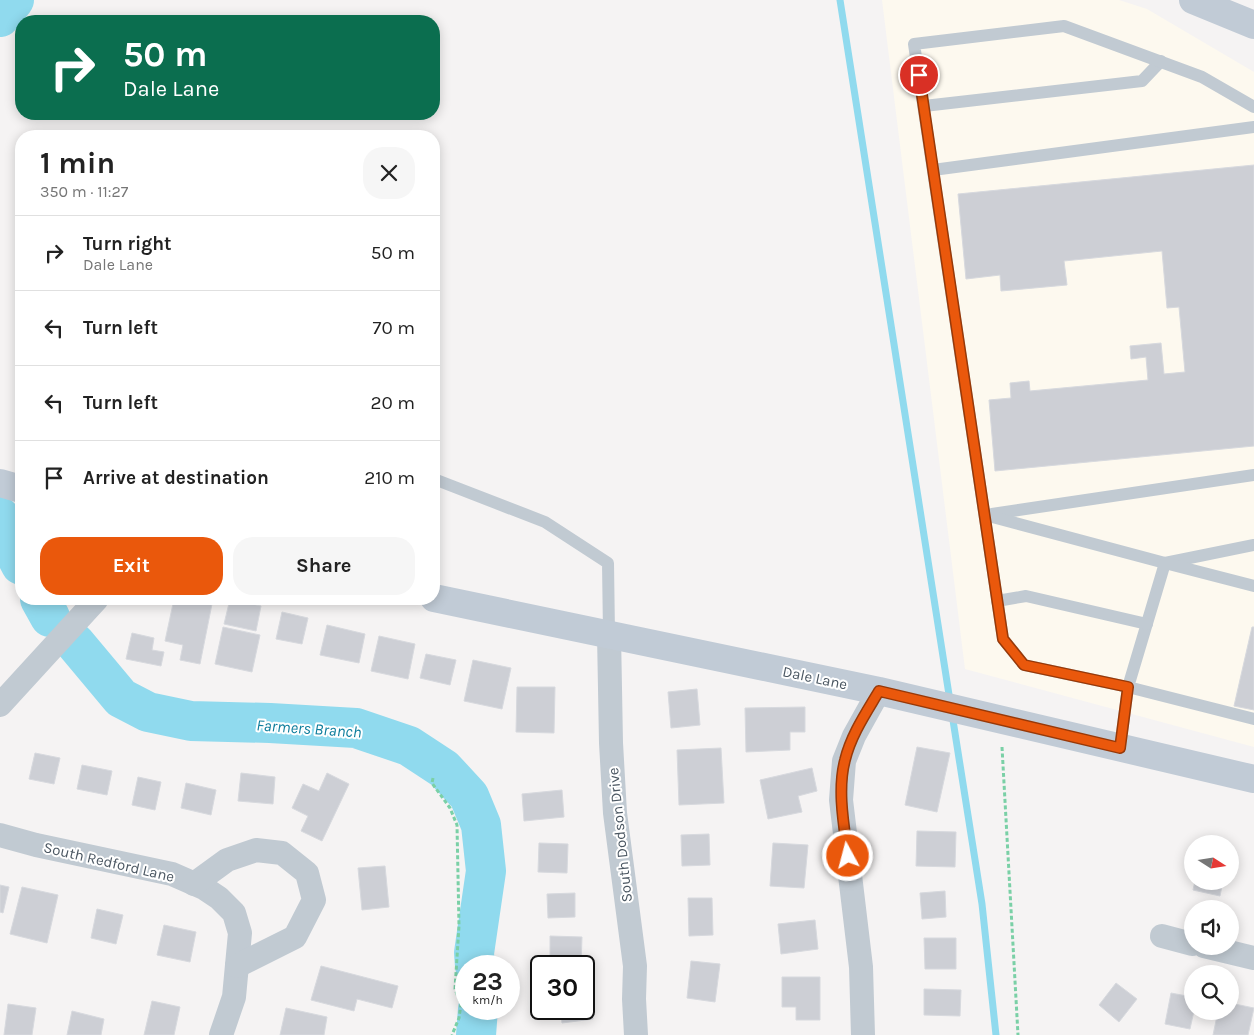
<!DOCTYPE html>
<html lang="en">
<head>
<meta charset="utf-8">
<style>
	:root { --surface:#fff; --page:#f6f6f6; --text:#222; --muted:#767676; --line:#e0e0e0; --accent:#ea580c }
	body { margin:0; font-family:Karla,sans-serif; background:var(--page); color:var(--text); height:100vh; display:flex; flex-direction:column; font-size:19px; white-space:nowrap }
	* { box-sizing:border-box; margin:0 }
	p { font-size:16px; color:var(--muted) }
	.icon { flex:none; width:28px; height:28px; fill:none; stroke:currentColor; stroke-width:2; stroke-linecap:round; stroke-linejoin:round }
	.map { position:relative; flex:1; overflow:hidden }
	.drawer { position:absolute; left:15px; top:130px; width:425px; height:475px; display:flex; flex-direction:column; background:var(--surface); border-radius:20px; box-shadow:0 2px 12px #0003 }
	.drawer>* { flex:none }
	.banner { position:absolute; left:15px; top:15px; width:425px; height:105px; border-radius:20px; box-shadow:0 2px 12px #0003; background:#0b6e4f; color:#fff; overflow:hidden }
	.needle { width:32px; rotate:102deg }
	.tools { position:absolute; left:1184px; top:835px; display:grid; gap:10px }
	.tools a { display:grid; place-items:center; width:55px; height:55px; border-radius:50%; background:var(--surface); box-shadow:0 2px 12px #0003; font-size:25px }
	.speed { position:absolute; left:455px; top:955px; display:flex; gap:10px; font-size:25px; font-weight:700; text-align:center }
	.speed>* { display:grid; place-content:center; width:65px; height:65px; border-radius:50%; background:var(--surface); box-shadow:0 2px 12px #0003; line-height:1 }
	.speed small { font-size:12px; font-weight:400 }
	.speed .limit { border:2px solid #111; border-radius:8px; background:#fff; color:#111 }
	.pin { position:absolute; display:grid; place-items:center; width:42px; height:42px; color:#fff; margin:-21px; border:2px solid #fff; border-radius:50%; box-shadow:0 1px 5px #0007 }
	.me { position:absolute; width:55px; margin:-28px; rotate:353deg; stroke-linejoin:round; filter:drop-shadow(0 0 4px #0008) }
	.turn { display:flex; align-items:center; gap:18px; height:105px; padding:0 25px; font-size:22px }
	.turn .icon { width:65px; height:65px; stroke-width:2.5 }
	.turn b { display:block; font-size:35px; line-height:42px }
	.round { display:grid; place-items:center; flex:none; width:52px; height:52px; border-radius:20px; background:var(--page) }
	.headline { display:flex; align-items:center; justify-content:space-between; height:85px; padding:0 25px }
	h1 { font-size:30px; font-weight:700; line-height:38px }
	.cta { display:flex; gap:10px; margin-top:auto; padding:10px 25px }
	.cta a { flex:1; height:58px; border-radius:20px; background:var(--accent); color:#fff; font-size:20px; font-weight:700; line-height:58px; text-align:center }
	.cta a+a { background:var(--page); color:var(--text) }
	ul { padding:0; list-style:none }
	li { display:flex; align-items:center; gap:15px; height:75px; padding:0 25px; border-top:1px solid var(--line) }
	li div { flex:1 }
	li b { display:block; font-size:19px }
	li em { font-style:normal }
	.map>svg:first-child { display:block }
	.commercial { fill:#fdf9ef }
	.lines { fill:none; stroke-linecap:round; stroke-linejoin:round }
	.stream { stroke:#90daee; stroke-width:7 }
	.river { stroke:#90daee; stroke-width:40 }
	.building { fill:#cdcfd5; stroke:#d7d9de }
	.path { stroke:#7ad0a6; stroke-width:3; stroke-dasharray:4 2.5; stroke-linecap:butt }
	.lane { stroke:#c1cad2; stroke-width:12 }
	.street { stroke:#c1cad2; stroke-width:24 }
	.secondary { stroke:#c1cbd6; stroke-width:28 }
	.route-casing { stroke:#983908; stroke-width:12 }
	.route { stroke:#ea580c; stroke-width:9 }
	.labels { text-anchor:middle; stroke-width:4; stroke-linejoin:round; paint-order:stroke }
	.street-label { font-size:15px; fill:#4a5661; stroke:#fff }
	.water-label { font-size:16px; font-style:italic; fill:#0c7c9b; stroke:#fff }
</style>
</head>
<body>
<div class="map">
<svg width="1254" height="1035" viewBox="0 0 1254 1035">
	<rect width="100%" height="100%" fill="#f5f3f3"/>
	<path class="commercial" d="M882 0H1119L1147 9 1254 72V747L965 669Z"/>
	<g class="lines">
		<g class="stream">
			<path d="M840 0 950 701"/>
			<path d="M952 714 982 904 996 1035"/>
		</g>
		<g class="river">
			<path d="M0 17 14 0"/>
			<path d="M0 517 10 544 21 565"/>
			<path d="M40 599 50 617"/>
			<path d="M75 643 121 698 148 712 191 721 270 723 356 728 409 746 444 769 469 796 481 825 486 871 474 953 475 966"/>
			<path d="M476 1035 478 1009"/>
		</g>
	</g>
	<g class="building">
		<path d="M1254 165V446L995 471 989 400 1011 398 1010 383 1029 381 1030 391 1148 380 1146 357 1131 359 1130 346 1161 343 1164 374 1185 372 1179 307 1167 308 1162 251 1064 261 1067 285 1001 291 1000 275 966 279 958 194Z"/>
		<path d="M174 599H213L200 664 180 660 183 645 165 641Z"/>
		<path d="M230 599 261 606 256 631 224 624Z"/>
		<path d="M282 612 308 618 302 644 276 639Z"/>
		<path d="M327 625 365 634 359 663 320 655Z"/>
		<path d="M223 627 260 635 252 672 215 664Z"/>
		<path d="M1252 627H1254V710L1234 706Z"/>
		<path d="M132 633 154 638 152 650 164 652 161 666 126 659Z"/>
		<path d="M379 636 415 644 408 679 371 671Z"/>
		<path d="M426 654 456 660 450 685 420 678Z"/>
		<path d="M473 660 511 668 502 709 464 701Z"/>
		<path d="M517 687H555L554 733 516 732Z"/>
		<path d="M697 689 700 725 671 728 668 692Z"/>
		<path d="M805 707V732H790V750L746 752 745 708Z"/>
		<path d="M917 747 950 753 937 812 905 805Z"/>
		<path d="M721 748 724 803 679 805 677 750Z"/>
		<path d="M35 753 60 758 54 784 29 779Z"/>
		<path d="M82 765 112 771 107 795 77 789Z"/>
		<path d="M812 768 817 791 798 796 802 812 768 819 760 780Z"/>
		<path d="M241 773 275 777 273 804 238 801Z"/>
		<path d="M327 773 349 784 322 841 301 831 308 816 292 808 303 784 319 791Z"/>
		<path d="M138 777 161 782 155 810 132 805Z"/>
		<path d="M186 783 216 790 211 815 181 808Z"/>
		<path d="M562 790 564 817 524 821 522 794Z"/>
		<path d="M917 831 956 832 955 867 916 866Z"/>
		<path d="M709 834 710 865 682 866 681 835Z"/>
		<path d="M539 843 568 844 567 873 538 872Z"/>
		<path d="M773 843 808 845 804 888 770 886Z"/>
		<path d="M385 866 389 907 362 910 358 868Z"/>
		<path d="M1195 881H1223L1220 896 1193 890Z"/>
		<path d="M0 885 9 887 3 913 0 912Z"/>
		<path d="M22 887 58 895 47 943 10 934Z"/>
		<path d="M945 891 946 917 922 919 920 893Z"/>
		<path d="M575 893V917L548 918 547 894Z"/>
		<path d="M688 898H712L713 935 689 936Z"/>
		<path d="M97 909 123 915 116 944 91 938Z"/>
		<path d="M815 920 818 949 781 954 778 924Z"/>
		<path d="M164 925 196 932 190 962 157 955Z"/>
		<path d="M550 936 582 937 581 966H550Z"/>
		<path d="M924 938H956V969H925Z"/>
		<path d="M691 961 720 964 715 1002 687 998Z"/>
		<path d="M321 966 398 986 392 1008 357 999 354 1011 311 1000Z"/>
		<path d="M782 977H820V1020H796V1007H782Z"/>
		<path d="M1116 983 1137 999 1119 1022 1099 1005Z"/>
		<path d="M589 989 593 1019 562 1023 560 1009H584V990Z"/>
		<path d="M924 989 961 990 960 1016 924 1015Z"/>
		<path d="M1171 993 1192 997V1011H1194L1190 1029 1165 1024Z"/>
		<path d="M152 1001 180 1007 174 1035H144Z"/>
		<path d="M1230 1003 1254 1008 1248 1035H1213L1218 1011H1230Z"/>
		<path d="M8 1004 36 1008 32 1035H4Z"/>
		<path d="M286 1008 327 1017 324 1035H280Z"/>
		<path d="M72 1011 104 1019 101 1035H67Z"/>
	</g>
	<g class="lines">
		<g class="path">
			<path d="M1002 747 1018 1035"/>
			<path d="M433 778 432 783 434 786 450 808 457 825 459 926 455 989 461 1004 459 1018 452 1035"/>
		</g>
		<g class="lane">
			<path d="M924 106 1142 81 1161 61"/>
			<path d="M933 170 1254 127"/>
			<path d="M434 479 545 522 608 563 609 634"/>
			<path d="M992 514 1254 475"/>
			<path d="M985 515 1165 563 1254 545"/>
			<path d="M1254 586 1165 563 1128 687 1254 719"/>
			<path d="M997 601 1026 596 1147 624"/>
			<path d="M1120 748 1128 687 1024 665 1003 639 914 44 1064 26 1202 77 1254 107"/>
		</g>
		<g class="street">
			<path d="M609 634 611 743 615 813 635 966 634 999 636 1035"/>
			<path d="M0 705 97 599"/>
			<path d="M0 835 36 845 172 874 204 888 219 898 234 913 240 933 234 997 221 1035"/>
			<path d="M194 884 227 860 256 850 282 853 307 873 314 900 295 937 237 966"/>
			<path d="M1162 936 1192 944"/>
			<path d="M1204 946 1254 958"/>
			<path d="M863 1035 861 967 841 800 844 761 854 736 879 691"/>
		</g>
		<g class="secondary">
			<path d="M1193 0 1254 25"/>
			<path d="M0 483 21 489"/>
			<path d="M434 598 879 691 1254 779"/>
		</g>
	</g>
	<g class="lines">
		<g class="route-casing">
			<path id="route" d="M848 856C844 826 837 790 845 760 851 735 866 713 879 691L1120 748 1128 687 1024 665 1003 639 919 75"/>
		</g>
		<use href="#route" class="route"/>
	</g>
	<g class="labels">
		<g class="street-label">
			<text transform="translate(815 678) rotate(12)" y="5">Dale Lane</text>
			<text transform="translate(620 835) rotate(-96)" y="5">South Dodson Drive</text>
			<text transform="translate(109 862) rotate(13)" y="5">South Redford Lane</text>
		</g>
		<g class="water-label">
			<text transform="translate(309 728) rotate(4)" y="6">Farmers Branch</text>
		</g>
	</g>
</svg>
<div class="tools">
<a><svg class="needle" viewBox="-14 -14 28 28"><path d="M0-13l5 13h-10z" fill="#e53935"/><path d="M0 13l5-13h-10z" fill="#767676"/></svg></a>
<a><svg class="icon" aria-label="sound" viewBox="0 0 24 24"><path d="M4 9h4l5-4v14l-5-4H4zM17 9q2 3 0 6"/></svg></a>
<a><svg class="icon" aria-label="search" viewBox="0 0 24 24"><circle cx="10" cy="10" r="6"/><path d="M15 15l6 6"/></svg></a>
</div>
<div class="speed"><div>23<small>km/h</small></div><div class="limit">30</div></div>
<div class="pin" style="left:919px;top:75px;background:#d93025"><svg class="icon" aria-label="arrive" viewBox="0 0 24 24"><path d="M6 21V4h12l-3 4 3 4H6"/></svg></div>
<svg class="me" style="left:848px;top:856px" viewBox="-20 -20 40 40"><circle r="17" fill="#ea580c" stroke="#fff" stroke-width="3"/><path d="M0-11L8 9 0 5-8 9z" fill="#fff"/></svg>
<div class="banner">
<div class="turn"><svg class="icon" aria-label="right" viewBox="0 0 24 24"><path d="M7 20v-9h11M14 6l5 5-5 5"/></svg><div><b>50 m</b>Dale Lane</div></div>
</div>
<section class="drawer">
<div class="headline"><div><h1>1 min</h1><p>350 m · 11:27</p></div><a class="round"><svg class="icon" aria-label="close" viewBox="0 0 24 24"><path d="M6 6l12 12M18 6L6 18"/></svg></a></div>
<ul>
<li><svg class="icon" aria-label="right" viewBox="0 0 24 24"><path d="M7 20v-9h11M14 6l5 5-5 5"/></svg><div><b>Turn right</b><p>Dale Lane</p></div><em>50 m</em></li>
<li><svg class="icon" aria-label="left" viewBox="0 0 24 24"><path d="M17 20v-9H6M10 6l-5 5 5 5"/></svg><div><b>Turn left</b></div><em>70 m</em></li>
<li><svg class="icon" aria-label="left" viewBox="0 0 24 24"><path d="M17 20v-9H6M10 6l-5 5 5 5"/></svg><div><b>Turn left</b></div><em>20 m</em></li>
<li><svg class="icon" aria-label="arrive" viewBox="0 0 24 24"><path d="M6 21V4h12l-3 4 3 4H6"/></svg><div><b>Arrive at destination</b></div><em>210 m</em></li>
</ul>
<div class="cta"><a>Exit</a><a>Share</a></div>
</section>
</div>
</body>
</html>
